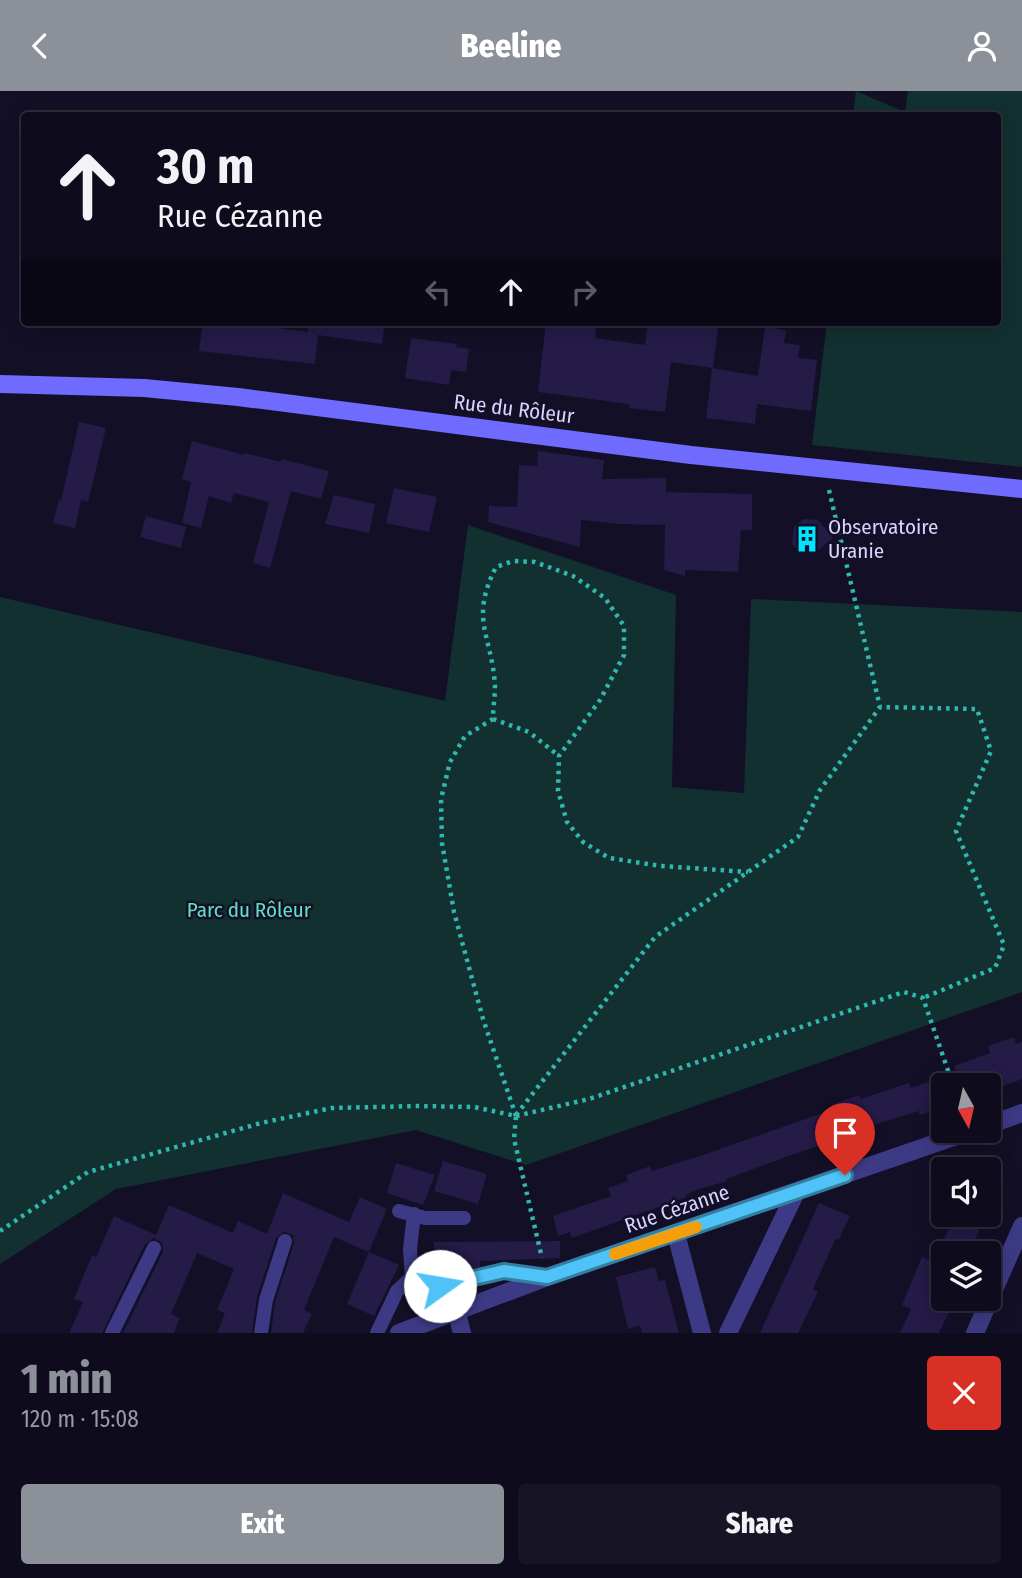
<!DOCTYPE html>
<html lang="en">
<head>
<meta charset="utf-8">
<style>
	:root { --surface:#0e0b1c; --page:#171425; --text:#f1f3f6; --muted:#9b9ba3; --line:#2e2b3b; --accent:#8c9099 }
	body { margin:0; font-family:"Fira Sans Condensed",sans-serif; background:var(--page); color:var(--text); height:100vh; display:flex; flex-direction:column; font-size:26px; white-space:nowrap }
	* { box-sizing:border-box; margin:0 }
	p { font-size:23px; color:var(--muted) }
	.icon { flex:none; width:38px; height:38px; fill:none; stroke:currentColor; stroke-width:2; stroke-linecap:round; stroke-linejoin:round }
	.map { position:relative; height:1242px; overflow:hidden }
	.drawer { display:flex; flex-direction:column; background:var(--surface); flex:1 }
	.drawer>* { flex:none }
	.guide { position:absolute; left:21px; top:21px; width:980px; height:214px; border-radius:7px; box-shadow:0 4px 18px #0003,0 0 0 2px var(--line); background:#0e0b1c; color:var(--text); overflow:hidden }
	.needle { width:46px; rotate:172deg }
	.controls { position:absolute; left:931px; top:982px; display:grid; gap:14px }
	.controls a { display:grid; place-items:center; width:70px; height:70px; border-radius:7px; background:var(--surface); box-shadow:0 4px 18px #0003,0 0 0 2px var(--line); font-size:35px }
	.pin { position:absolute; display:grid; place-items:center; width:60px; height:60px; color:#fff; margin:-72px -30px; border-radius:50% 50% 50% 0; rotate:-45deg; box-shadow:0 0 7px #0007 }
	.pin .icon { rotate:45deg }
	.me { position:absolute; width:77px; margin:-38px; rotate:77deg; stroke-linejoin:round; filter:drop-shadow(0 0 5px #0008) }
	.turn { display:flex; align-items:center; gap:24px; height:147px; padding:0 21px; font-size:32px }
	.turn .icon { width:91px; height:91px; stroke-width:2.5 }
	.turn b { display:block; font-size:49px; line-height:60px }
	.lanes { display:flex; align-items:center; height:66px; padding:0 21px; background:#0003; justify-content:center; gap:35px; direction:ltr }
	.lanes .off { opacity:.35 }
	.round { display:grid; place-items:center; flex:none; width:74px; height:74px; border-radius:7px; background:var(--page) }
	.head { display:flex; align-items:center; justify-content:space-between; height:119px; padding:0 21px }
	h1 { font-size:42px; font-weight:800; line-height:52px; color:var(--accent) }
	.button { display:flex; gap:14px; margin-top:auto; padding:14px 21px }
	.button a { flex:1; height:80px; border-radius:7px; background:var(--accent); color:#fff; font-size:28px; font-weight:800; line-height:80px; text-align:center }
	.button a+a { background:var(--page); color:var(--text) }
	header { display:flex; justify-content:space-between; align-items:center; height:91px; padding:0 21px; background:var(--accent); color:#fff; font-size:32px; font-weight:800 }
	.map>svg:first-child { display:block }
	.green { fill:#12302f }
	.building { fill:#241b47 }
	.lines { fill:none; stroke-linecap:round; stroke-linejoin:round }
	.path { stroke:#2fb8b0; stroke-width:4.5; stroke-dasharray:3.5 5; stroke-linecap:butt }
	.lane { stroke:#3d3a85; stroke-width:14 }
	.street { stroke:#3d3a85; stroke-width:18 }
	.secondary { stroke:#6f6bff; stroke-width:18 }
	.route-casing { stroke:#337fa1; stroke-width:18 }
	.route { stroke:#4fc3f7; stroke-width:12 }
	.slow { stroke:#f59e0b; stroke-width:12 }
	.labels { text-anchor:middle; stroke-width:5; stroke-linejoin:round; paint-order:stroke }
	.street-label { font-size:21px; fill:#d9d4ff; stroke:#130f26 }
	.poi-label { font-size:21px; fill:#d9d4ff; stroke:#130f26; text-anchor:start }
	.park-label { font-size:21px; fill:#5fe0c0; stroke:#130f26 }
</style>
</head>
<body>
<header><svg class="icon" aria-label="back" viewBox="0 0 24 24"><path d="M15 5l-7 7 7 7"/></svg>Beeline<svg class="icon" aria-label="person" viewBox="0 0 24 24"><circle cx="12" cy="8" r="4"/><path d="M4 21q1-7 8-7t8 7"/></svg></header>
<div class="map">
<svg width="1022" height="1242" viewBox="0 0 1022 1242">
	<rect width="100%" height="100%" fill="#130f26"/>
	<g class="green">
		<path d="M856 0 905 21 908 0H1022V376L812 354 827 231H998V24H853Z"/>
		<path d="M468 434 676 504 672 696 744 702 751 508 1022 521V901L526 1074 416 1039 116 1098 0 1173V506L445 610Z"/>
	</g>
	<g class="building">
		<path d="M203 231H234L308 241 309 231H385L382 253 318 244 315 273 199 260Z"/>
		<path d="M546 231H597L595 247 645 254 648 231H719L713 277 671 271 665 321 629 317V313L538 301Z"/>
		<path d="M765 236 786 239 784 252 800 254 798 267 817 269 811 320 757 313 755 333 706 327 712 277 758 285Z"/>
		<path d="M411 247 457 253 456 256 469 258 466 281 451 279 449 294 405 287Z"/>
		<path d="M79 331 106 337 88 411 81 409 75 437 53 432 59 409 61 410Z"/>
		<path d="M192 350 244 364 245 362 281 371V368L329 380 321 408 291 400 270 477 253 472 269 411 234 402 231 412 209 405 201 437 182 432 191 391 182 388Z"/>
		<path d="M538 360 604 369 602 388 666 387V401L752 403V439H741L738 481 685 479V485L664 479 665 434 619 433 581 429 580 456 488 431 489 415 517 416 519 374 537 375Z"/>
		<path d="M394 397 437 406 429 441 386 432Z"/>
		<path d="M334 404 375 413 369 442 325 433Z"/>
		<path d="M146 425 186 436 181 457 140 446Z"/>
		<path d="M804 428 818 429 833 447 812 464 800 462 792 453 794 435Z"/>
		<path d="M1014 946 1016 953 1022 951V988L989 1000V994H961L954 975 990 962 988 955Z"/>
		<path d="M943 986V1016L920 1024 919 1020 870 1035 873 1042 845 1051 844 1046 783 1067 726 1088 727 1090 696 1099 686 1104 687 1106 572 1147 570 1141 558 1145 553 1125 611 1105 608 1097 628 1090 626 1084 650 1075 652 1080 700 1065 834 1018 832 1013 859 1004 861 1008 909 992 911 997Z"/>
		<path d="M443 1070 487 1083 478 1113 434 1100Z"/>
		<path d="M396 1072 435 1084 423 1114 387 1102Z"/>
		<path d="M283 1102 349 1131 360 1106 387 1118 369 1161 334 1146 304 1219 312 1223 303 1242H271L275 1211 294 1152 293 1144 284 1141 276 1147 257 1206 252 1242H217L225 1222 217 1219 234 1178 197 1162 171 1223 180 1227 174 1242H123L163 1161 162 1152 154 1147 145 1153 102 1242H69L83 1211 74 1208 92 1164 96 1166 114 1125 156 1144 169 1114 233 1142 238 1130 267 1143Z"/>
		<path d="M819 1112 850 1125 839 1148 835 1149 813 1198 818 1201 798 1242H760Z"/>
		<path d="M956 1124H987L968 1162H937Z"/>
		<path d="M560 1150V1167L480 1170V1176L462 1180 435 1181 434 1151Z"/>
		<path d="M369 1161 399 1174 374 1225 347 1213Z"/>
		<path d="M922 1166 943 1175 942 1218 949 1221 939 1242H900L911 1218 902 1214Z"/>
		<path d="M655 1176 659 1190 665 1189 679 1242H642L640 1234 628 1238 616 1186Z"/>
	</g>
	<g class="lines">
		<g class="path">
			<path d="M829 399 880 616 977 618 991 660 956 740 1004 854 995 877 923 907"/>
			<path d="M493 628 529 641 559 665"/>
			<path d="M516 1024 655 846 798 746 820 699 880 616"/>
			<path d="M516 1025 483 928 454 821 442 752 441 708 450 671 465 645 493 628C493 617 495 606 495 595 492 544 469 529 496 476L513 470 535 471 573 485 605 507 624 535V564L600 609 559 665 558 700 567 731 583 751 609 767 661 775 748 781"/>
			<path d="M516 1025 589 1008 904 901 923 907 953 994"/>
			<path d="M0 1140 88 1081 261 1032 332 1017 417 1015 474 1016 516 1025 514 1048 542 1167"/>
		</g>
		<g class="lane">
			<path d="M399 1120 425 1127H464"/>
			<path d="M412 1186 440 1195 504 1180 547 1186"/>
			<path d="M112 1242 154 1157"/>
			<path d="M261 1242 266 1209 285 1150"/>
			<path d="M377 1242 397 1200 412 1186 410 1158 414 1123"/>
		</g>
		<g class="street">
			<path d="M989 1034 1022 1022"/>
			<path d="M676 1143 702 1242"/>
			<path d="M456 1219 462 1242"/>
			<path d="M399 1242 547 1186 971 1040"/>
			<path d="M728 1242 796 1101"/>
			<path d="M975 1242 1022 1135"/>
		</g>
		<path class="secondary" d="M0 293 144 297 238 306 691 364 1022 398"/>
	</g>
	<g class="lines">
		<g class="route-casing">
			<path id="route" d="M440 1195 504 1180 547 1186 845 1084"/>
		</g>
		<use href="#route" class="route"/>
		<path class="slow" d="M615 1163 696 1136"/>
	</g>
	<defs>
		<g id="building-bare" transform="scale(2.1)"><path d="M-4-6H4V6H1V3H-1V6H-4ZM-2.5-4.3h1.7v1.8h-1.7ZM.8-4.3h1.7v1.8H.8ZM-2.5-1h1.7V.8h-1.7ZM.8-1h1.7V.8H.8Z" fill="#00e5ff" stroke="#130f26" stroke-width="2.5" paint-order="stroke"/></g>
	</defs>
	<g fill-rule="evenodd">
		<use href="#building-bare" x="807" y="448"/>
	</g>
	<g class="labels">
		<g class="street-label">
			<text transform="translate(514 318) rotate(7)" y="7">Rue du Rôleur</text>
			<text transform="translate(677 1118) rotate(-19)" y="7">Rue Cézanne</text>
		</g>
		<g class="poi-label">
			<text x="828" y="443">Observatoire<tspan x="828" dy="24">Uranie</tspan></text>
		</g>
		<g class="park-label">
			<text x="249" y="826">Parc du Rôleur</text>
		</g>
	</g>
</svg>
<div class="controls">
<a><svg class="needle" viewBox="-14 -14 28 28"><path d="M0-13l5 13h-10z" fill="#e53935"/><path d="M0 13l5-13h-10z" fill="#9b9ba3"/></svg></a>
<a><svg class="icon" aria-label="sound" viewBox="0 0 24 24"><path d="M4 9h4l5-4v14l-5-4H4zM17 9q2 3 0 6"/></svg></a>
<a><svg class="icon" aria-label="layers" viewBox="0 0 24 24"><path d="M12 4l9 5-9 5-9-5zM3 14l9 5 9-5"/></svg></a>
</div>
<div class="pin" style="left:845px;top:1084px;background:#d93025"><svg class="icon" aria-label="arrive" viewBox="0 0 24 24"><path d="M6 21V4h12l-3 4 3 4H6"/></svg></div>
<svg class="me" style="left:440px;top:1195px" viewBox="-20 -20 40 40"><circle r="19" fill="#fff"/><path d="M0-13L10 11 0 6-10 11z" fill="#4fc3f7"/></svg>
<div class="guide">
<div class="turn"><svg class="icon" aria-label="ahead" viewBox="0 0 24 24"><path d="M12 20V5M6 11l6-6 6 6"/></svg><div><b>30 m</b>Rue Cézanne</div></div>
<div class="lanes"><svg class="icon off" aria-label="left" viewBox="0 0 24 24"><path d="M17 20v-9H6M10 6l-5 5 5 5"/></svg><svg class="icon" aria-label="ahead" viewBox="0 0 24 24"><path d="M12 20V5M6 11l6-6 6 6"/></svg><svg class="icon off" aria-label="right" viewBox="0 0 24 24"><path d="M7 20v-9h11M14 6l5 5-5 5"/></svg></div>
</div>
</div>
<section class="drawer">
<div class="head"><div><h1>1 min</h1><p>120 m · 15:08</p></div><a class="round" style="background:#d93025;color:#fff"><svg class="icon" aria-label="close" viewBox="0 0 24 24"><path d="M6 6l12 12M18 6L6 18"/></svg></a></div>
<div class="button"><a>Exit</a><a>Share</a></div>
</section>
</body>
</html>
